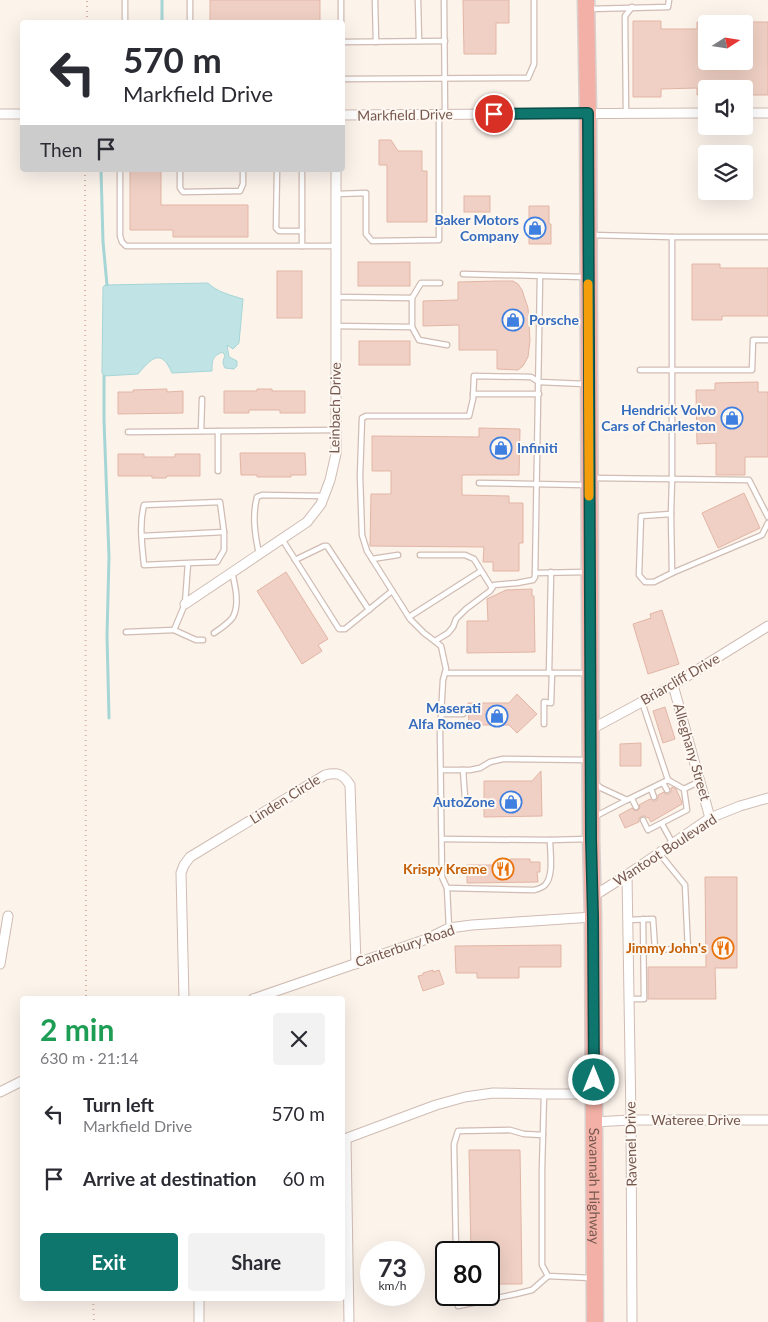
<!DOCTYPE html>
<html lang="en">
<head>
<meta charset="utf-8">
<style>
	:root { --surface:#fff; --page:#f2f2f3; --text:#2b2b33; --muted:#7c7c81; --accent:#0f766e }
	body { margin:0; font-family:Lato,sans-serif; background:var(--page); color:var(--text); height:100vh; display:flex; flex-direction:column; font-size:19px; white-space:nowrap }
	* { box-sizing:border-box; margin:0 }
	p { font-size:16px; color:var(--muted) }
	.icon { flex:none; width:28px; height:28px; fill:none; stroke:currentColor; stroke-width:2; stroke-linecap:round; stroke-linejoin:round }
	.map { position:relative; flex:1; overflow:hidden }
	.side { position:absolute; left:20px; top:996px; width:325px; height:305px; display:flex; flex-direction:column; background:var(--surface); border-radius:5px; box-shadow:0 5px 20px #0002 }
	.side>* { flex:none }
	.hud { position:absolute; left:20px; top:20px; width:325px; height:152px; border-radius:5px; box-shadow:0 5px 20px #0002; background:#fff; color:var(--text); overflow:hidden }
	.needle { width:32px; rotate:78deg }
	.fabs { position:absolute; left:698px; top:15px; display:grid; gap:10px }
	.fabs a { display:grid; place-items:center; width:55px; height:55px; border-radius:5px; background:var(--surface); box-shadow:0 5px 20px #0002; font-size:25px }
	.speed { position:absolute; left:360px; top:1241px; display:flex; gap:10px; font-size:25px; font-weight:700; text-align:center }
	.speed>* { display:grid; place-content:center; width:65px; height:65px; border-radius:50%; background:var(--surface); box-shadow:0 5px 20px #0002; line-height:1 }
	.speed small { font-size:12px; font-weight:400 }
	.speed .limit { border:2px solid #111; border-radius:8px; background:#fff; color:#111 }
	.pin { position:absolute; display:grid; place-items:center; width:42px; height:42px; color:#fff; margin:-21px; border:2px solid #fff; border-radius:50%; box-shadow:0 1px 5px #0007 }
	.me { position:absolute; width:55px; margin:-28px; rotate:0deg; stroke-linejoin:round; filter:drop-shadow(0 0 4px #0008) }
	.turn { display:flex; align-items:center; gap:18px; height:105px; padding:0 20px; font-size:22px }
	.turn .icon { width:65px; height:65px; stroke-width:2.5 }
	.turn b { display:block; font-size:35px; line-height:42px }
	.then { display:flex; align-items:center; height:48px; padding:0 20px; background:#0003; gap:10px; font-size:19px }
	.round { display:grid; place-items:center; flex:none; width:52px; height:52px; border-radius:5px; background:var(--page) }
	.head { display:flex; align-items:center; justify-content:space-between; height:85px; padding:0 20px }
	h1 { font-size:30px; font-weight:700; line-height:38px; color:#1e9e55 }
	.button { display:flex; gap:10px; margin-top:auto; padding:10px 20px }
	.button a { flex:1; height:58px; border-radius:5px; background:var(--accent); color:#fff; font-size:20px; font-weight:700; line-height:58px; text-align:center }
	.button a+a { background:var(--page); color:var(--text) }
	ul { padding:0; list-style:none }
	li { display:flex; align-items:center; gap:15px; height:65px; padding:0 20px }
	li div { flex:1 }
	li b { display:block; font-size:19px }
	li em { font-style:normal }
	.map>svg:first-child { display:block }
	.water { fill:#c0e4e5; stroke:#a6d5d6 }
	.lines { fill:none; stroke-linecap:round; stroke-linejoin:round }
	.stream { stroke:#a6d5d6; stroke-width:3 }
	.building { fill:#f0d0c4; stroke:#e2b5a5 }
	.lane-casing { stroke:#d0bcb3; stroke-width:7 }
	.street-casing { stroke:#d0bcb3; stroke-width:11 }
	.highway-casing { stroke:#d9d0ce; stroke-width:19 }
	.path { stroke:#d5b3a6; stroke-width:2; stroke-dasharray:1 4; stroke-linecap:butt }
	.lane { stroke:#fff; stroke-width:4.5 }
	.street { stroke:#fff; stroke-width:9 }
	.highway { stroke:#f2b0a6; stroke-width:16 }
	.route-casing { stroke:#0a4d48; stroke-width:12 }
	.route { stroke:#0f766e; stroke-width:9 }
	.slow { stroke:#f59e0b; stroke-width:9 }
	.labels { text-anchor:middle; stroke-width:4; stroke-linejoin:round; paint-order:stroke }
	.street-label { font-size:14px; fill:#76584f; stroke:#fef8f2 }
	.shop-label { font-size:14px; font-weight:bold; fill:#366cbe; stroke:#fef8f2; text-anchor:end }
	.food-label { font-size:14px; font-weight:bold; fill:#c56008; stroke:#fef8f2; text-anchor:end }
</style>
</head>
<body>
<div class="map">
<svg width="768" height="1322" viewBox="0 0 768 1322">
	<rect width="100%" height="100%" fill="#fcf3eb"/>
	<path class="water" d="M208 283C217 292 230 295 243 299L239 343 233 349 227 345 229 357 237 361V366L234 369 225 368C222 363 223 360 225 356L223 352C212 356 212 360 212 371L172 373C161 347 151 359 138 374L104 376 102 373 103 287 105 285Z"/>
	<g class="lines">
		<g class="stream">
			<path d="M162 22V0"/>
			<path d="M101 170 103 242 107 285"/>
			<path d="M104 376V420L109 557 107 635 109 718"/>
		</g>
	</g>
	<g class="building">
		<rect x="210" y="0" width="110" height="22"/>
		<path d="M463 0H509V23H496V54H464Z"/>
		<path d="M633 21H661V29H697V22H706V61H744V22H768V95H744V89H706V95H697V88L661 89V97H633Z"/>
		<path d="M379 140H391L398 151H422V171H427V222H387V165H379Z"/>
		<path d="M130 170H161V205H248V237H173V230H130Z"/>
		<rect x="464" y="196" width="26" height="16"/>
		<path d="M529 206H549V224H551V244H529Z"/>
		<rect x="358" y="262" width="52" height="24"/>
		<path d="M692 264H720V268H768V316H722V320H692Z"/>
		<rect x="277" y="271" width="25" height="47"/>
		<path d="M497 281H513L518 284 522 290 528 308 530 340 528 357 523 366 518 370 497 369V350H459V325L423 326V301L458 300V282Z"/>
		<rect x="359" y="341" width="51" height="24"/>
		<path d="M758 382V392H768V457H745V475H716V443L697 444 696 390H715V383Z"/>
		<path d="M167 389V392L183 391V413L118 414V392H133V390Z"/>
		<path d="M257 389H272V391H305V413H280V410H249V413H224V391H257Z"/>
		<path d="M479 428 520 429 519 475H462V495L509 496V503H523V543H519V571H493V562H483L484 547 370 546 371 494H391V471H372V436L479 437Z"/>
		<path d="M240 453H305L306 475H291V477H257V475H241Z"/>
		<path d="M118 454H144V457H175V454H200V476H167L166 478H152V476H118Z"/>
		<path d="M744 493 760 528 718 548 702 513Z"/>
		<path d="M286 572 328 639 318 645 322 651 302 664 257 591Z"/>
		<path d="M532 589V596H534L535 652 467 653V621H488L487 599 506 590Z"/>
		<path d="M662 610 679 664 648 674 633 624 651 618 650 614Z"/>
		<path d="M517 694 537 714 517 733 509 725H469L468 703H509Z"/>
		<path d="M665 707 675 739 663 743 653 711Z"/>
		<path d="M641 743V766H620V744Z"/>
		<path d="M541 771 542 816 484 817V781H532Z"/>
		<path d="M673 787 676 789 681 800 682 804 651 822 648 817 647 818 645 816H642L639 818V822L625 828 619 815 632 808 635 811 638 810 640 808 639 805 650 799 653 801H656L658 798V795L664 792 665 794H669L671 792V788Z"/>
		<path d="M510 859H530V862H540V872H537L538 882 467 883V865H498V863L510 862Z"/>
		<path d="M705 877H737V968H715L716 999H648V967H706Z"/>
		<path d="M561 945V967H519V978H477V973H456L455 946Z"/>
		<path d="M433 970V972L439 970 444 984 423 991 418 976 423 975V973Z"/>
		<path d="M469 1150H520L522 1284H489V1252H471Z"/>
	</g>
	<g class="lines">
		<g class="lane-casing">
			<g id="lane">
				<path d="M125 0V22"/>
				<path d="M341 0V22"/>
				<path d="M375 0 376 42"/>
				<path d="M418 0 419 41"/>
				<path d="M444 0 445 114"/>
				<path d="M589 9 668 7 669 0"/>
				<path d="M190 22V0"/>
				<path d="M342 42 445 41"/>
				<path d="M342 79 528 78 534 64V0"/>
				<path d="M626 113 625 16 632 7"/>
				<path d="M120 170V236L122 242 126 246H336"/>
				<path d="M180 170V188L183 192 240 191 243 184V170"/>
				<path d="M277 170 276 228 279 231H302"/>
				<path d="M337 194 366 193V234L372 241 439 240V114"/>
				<path d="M592 235 672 237V479L671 514 641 516 639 575 645 582H654L672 573 762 535 768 523"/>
				<path d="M672 237H768"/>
				<path d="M302 246V170"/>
				<path d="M463 274 584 277"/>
				<path d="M412 298 421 283H440"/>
				<path d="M336 326 412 327V298L336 297"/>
				<path d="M412 327 419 340 447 345"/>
				<path d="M640 370H752L753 340H768"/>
				<path d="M473 394H539"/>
				<path d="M201 431 202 399"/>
				<path d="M128 432 336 430"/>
				<path d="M218 471V431"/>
				<path d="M593 478 749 480 768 517"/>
				<path d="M479 483 585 485"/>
				<path d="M671 514 672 573"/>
				<path d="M142 536 224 532"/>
				<path d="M282 539 339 629H345L392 591"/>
				<path d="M259 554C255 535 252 516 257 497L262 495 324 496"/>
				<path d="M420 555H465L474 559 492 588"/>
				<path d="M372 559 398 555"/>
				<path d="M295 560 324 546H327L369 610"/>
				<path d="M188 563 217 562 224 550V532L220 502 144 505C139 524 142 545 144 565L188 563 185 604 174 630 196 640H203"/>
				<path d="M535 573 586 572"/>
				<path d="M409 617 481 571"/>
				<path d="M126 632 174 630"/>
				<path d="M214 633C220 629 229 623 233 617 240 604 235 585 232 572"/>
				<path d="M435 641 448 633 453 627 456 619 466 609 490 591 494 585 517 583 533 580 535 577 540 276"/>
				<path d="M445 673H549L551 572"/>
				<path d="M551 673H586"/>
				<path d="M642 702 668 780 684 789"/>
				<path d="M441 714H463"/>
				<path d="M544 724V702L551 703 552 673"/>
				<path d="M441 770H470L480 768 490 762 503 759 587 760"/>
				<path d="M463 770 465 798"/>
				<path d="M663 783 667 790"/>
				<path d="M651 789 654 797"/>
				<path d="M632 799 636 807"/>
				<path d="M627 800 668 780"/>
				<path d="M594 817 627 800 601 788 596 784"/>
				<path d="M643 820 648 830 687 810 684 789 700 781"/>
				<path d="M662 824 673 844"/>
				<path d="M442 839 550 840 587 839"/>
				<path d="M447 888 534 890C538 889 542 888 545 885 554 876 550 853 550 840"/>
				<path d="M628 920 653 919 655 949 688 950 685 885 659 853"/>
				<path d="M449 928 447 888 442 877 440 733 443 680 446 669 441 646 424 633 410 619 367 551 362 535 360 476 362 418 366 416H469L473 399 474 376 531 377 539 382 585 384"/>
				<path d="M629 999H644L643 919"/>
				<path d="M544 1094 542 1170V1265L548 1276 591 1278"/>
				<path d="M456 1252 454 1144 458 1131 510 1130 524 1134 543 1135"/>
				<path d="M457 1295 458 1306 516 1294 532 1290 548 1276"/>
			</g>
		</g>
		<g class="street-casing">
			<g id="street">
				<path d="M744 113H768"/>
				<path d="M0 114H22"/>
				<path d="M342 115 706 113"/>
				<path d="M185 604 307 522 321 504 330 480 336 454V170"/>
				<path d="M673 685 710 818"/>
				<path d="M590 730 673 685 768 626"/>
				<path d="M627 875 631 1120 632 1322"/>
				<path d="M592 897 627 875 710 818 740 806 768 798"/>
				<path d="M0 964 8 916"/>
				<path d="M184 999 181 873 184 865 190 857 325 775C338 772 343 774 350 785L356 964"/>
				<path d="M253 999 427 939 449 928 472 925 593 917"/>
				<path d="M0 1092 22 1081"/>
				<path d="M593 1122 631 1120H768"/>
				<path d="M346 1139 349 1322"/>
				<path d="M342 1140 436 1105 465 1097 493 1093 544 1094H593"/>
				<path d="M199 1299V1322"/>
			</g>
		</g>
		<g class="highway-casing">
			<g id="highway">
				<path id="s1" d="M586 0 588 113 591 839 593 917 595 1322"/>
			</g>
		</g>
		<g class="path">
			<path d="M87 22V0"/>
			<path d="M85 170 86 999"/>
			<path d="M93 1299 94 1322"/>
		</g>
		<use href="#lane" class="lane"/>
		<use href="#street" class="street"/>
		<use href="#highway" class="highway"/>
	</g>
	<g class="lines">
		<g class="route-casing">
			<path id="route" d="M494 114 588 113 591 839 593 917 594 1080"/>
		</g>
		<use href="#route" class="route"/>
		<path class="slow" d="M588 284 589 496"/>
	</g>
	<defs>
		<g id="shop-ring" transform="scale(1.125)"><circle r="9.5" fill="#fef8f2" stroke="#3f7fe0" stroke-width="1.5"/><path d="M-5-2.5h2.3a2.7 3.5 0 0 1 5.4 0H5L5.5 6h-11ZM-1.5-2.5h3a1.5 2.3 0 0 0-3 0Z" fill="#3f7fe0"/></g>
		<g id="restaurant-ring" transform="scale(1.125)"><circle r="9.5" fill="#fef8f2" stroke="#e8710a" stroke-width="1.5"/><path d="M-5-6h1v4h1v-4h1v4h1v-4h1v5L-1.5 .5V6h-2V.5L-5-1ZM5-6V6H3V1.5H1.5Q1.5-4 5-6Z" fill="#e8710a"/></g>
	</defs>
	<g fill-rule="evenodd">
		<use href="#shop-ring" x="535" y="228"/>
		<use href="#shop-ring" x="513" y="320"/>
		<use href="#shop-ring" x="732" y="418"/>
		<use href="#shop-ring" x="501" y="448"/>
		<use href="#shop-ring" x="497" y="716"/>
		<use href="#shop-ring" x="511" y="802"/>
		<use href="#restaurant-ring" x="503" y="869"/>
		<use href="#restaurant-ring" x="723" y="948"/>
	</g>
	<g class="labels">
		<g class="street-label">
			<text transform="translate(405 115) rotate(-1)" y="5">Markfield Drive</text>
			<text transform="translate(335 408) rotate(-89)" y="5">Leinbach Drive</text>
			<text transform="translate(680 679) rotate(-30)" y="5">Briarcliff Drive</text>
			<text transform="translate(692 752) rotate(74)" y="5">Alleghany Street</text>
			<text transform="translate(285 799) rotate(-32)" y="5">Linden Circle</text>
			<text transform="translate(665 850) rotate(-33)" y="5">Wantoot Boulevard</text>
			<text transform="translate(405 946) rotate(-19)" y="5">Canterbury Road</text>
			<text x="696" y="1125">Wateree Drive</text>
			<text transform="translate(631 1144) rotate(-91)" y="5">Ravenel Drive</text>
			<text dy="5" stroke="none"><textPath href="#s1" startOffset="1186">Savannah Highway</textPath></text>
		</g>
		<g class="shop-label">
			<text x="519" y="225">Baker Motors<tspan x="519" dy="16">Company</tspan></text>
			<text x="529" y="325" text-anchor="start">Porsche</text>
			<text x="716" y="415">Hendrick Volvo<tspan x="716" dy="16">Cars of Charleston</tspan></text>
			<text x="517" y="453" text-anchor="start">Infiniti</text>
			<text x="481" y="713">Maserati<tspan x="481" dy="16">Alfa Romeo</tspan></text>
			<text x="495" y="807">AutoZone</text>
		</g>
		<g class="food-label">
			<text x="487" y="874">Krispy Kreme</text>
			<text x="707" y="953">Jimmy John's</text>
		</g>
	</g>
</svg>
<div class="fabs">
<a><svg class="needle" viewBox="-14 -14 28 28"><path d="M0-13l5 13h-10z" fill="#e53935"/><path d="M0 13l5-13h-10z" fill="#7c7c81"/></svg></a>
<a><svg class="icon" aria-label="sound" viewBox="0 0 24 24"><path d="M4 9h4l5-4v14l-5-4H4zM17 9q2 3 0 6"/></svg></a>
<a><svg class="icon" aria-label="layers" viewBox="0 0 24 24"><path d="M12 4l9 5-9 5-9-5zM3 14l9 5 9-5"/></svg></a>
</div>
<div class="speed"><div>73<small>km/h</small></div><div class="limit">80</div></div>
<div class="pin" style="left:494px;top:114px;background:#d93025"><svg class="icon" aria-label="arrive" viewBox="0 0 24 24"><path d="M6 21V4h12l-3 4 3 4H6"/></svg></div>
<svg class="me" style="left:594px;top:1080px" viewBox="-20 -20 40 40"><circle r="17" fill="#0f766e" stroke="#fff" stroke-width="3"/><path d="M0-11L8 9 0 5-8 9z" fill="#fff"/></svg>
<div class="hud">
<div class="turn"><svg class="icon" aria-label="left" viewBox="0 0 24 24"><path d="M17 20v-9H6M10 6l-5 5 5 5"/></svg><div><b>570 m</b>Markfield Drive</div></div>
<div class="then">Then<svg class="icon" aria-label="arrive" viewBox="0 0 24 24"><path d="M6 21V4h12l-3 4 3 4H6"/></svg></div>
</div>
<section class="side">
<div class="head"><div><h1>2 min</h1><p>630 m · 21:14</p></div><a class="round"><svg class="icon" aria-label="close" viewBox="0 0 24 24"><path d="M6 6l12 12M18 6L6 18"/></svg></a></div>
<ul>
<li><svg class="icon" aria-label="left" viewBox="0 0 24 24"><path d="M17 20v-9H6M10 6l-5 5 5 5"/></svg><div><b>Turn left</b><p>Markfield Drive</p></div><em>570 m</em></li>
<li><svg class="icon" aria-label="arrive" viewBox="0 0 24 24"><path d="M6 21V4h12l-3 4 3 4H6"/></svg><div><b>Arrive at destination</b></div><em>60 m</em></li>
</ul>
<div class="button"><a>Exit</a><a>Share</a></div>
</section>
</div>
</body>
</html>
